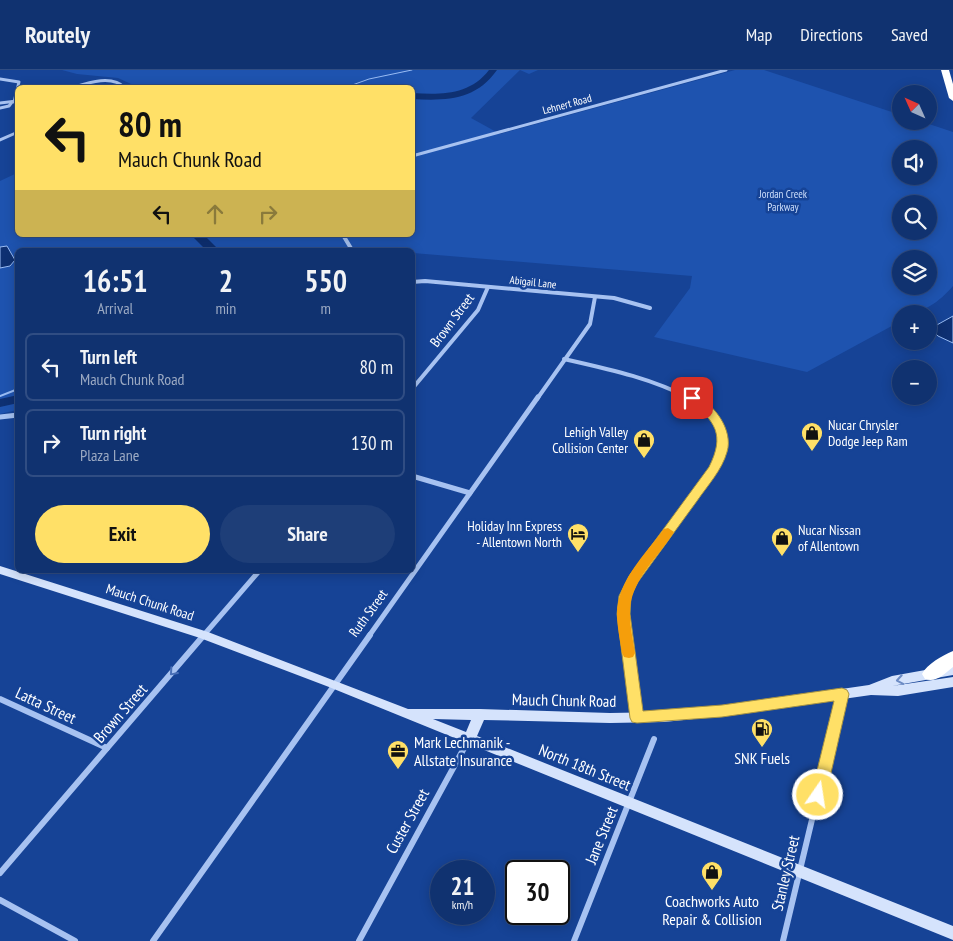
<!DOCTYPE html>
<html lang="en">
<head>
<meta charset="utf-8">
<style>
	:root { --surface:#103270; --page:#1e3e78; --text:#f1f3f6; --muted:#9caac3; --line:#304d83; --accent:#ffe067 }
	body { margin:0; font-family:"PT Sans Narrow",sans-serif; background:var(--page); color:var(--text); height:100vh; display:flex; flex-direction:column; font-size:19px; white-space:nowrap }
	* { box-sizing:border-box; margin:0 }
	p { font-size:16px; color:var(--muted) }
	.icon { flex:none; width:28px; height:28px; fill:none; stroke:currentColor; stroke-width:2; stroke-linecap:round; stroke-linejoin:round }
	.map { position:relative; flex:1; overflow:hidden }
	.side { position:absolute; left:15px; top:178px; width:400px; height:325px; display:flex; flex-direction:column; background:var(--surface); border-radius:8px; box-shadow:0 2px 12px #0003,0 0 0 1px var(--line) }
	.side>* { flex:none }
	.guide { position:absolute; left:15px; top:15px; width:400px; height:152px; border-radius:8px; box-shadow:0 2px 12px #0003,0 0 0 1px var(--line); background:#ffe067; color:#111; overflow:hidden }
	.needle { width:32px; rotate:315deg }
	.tools { position:absolute; left:892px; top:15px; display:grid; gap:10px }
	.tools a { display:grid; place-items:center; width:45px; height:45px; border-radius:50%; background:var(--surface); box-shadow:0 2px 12px #0003,0 0 0 1px var(--line); font-size:25px }
	.speed { position:absolute; left:430px; top:790px; display:flex; gap:10px; font-size:25px; font-weight:700; text-align:center }
	.speed>* { display:grid; place-content:center; width:65px; height:65px; border-radius:50%; background:var(--surface); box-shadow:0 2px 12px #0003,0 0 0 1px var(--line); line-height:1 }
	.speed small { font-size:12px; font-weight:400 }
	.speed .limit { border:2px solid #111; border-radius:8px; background:#fff; color:#111 }
	.pin { position:absolute; display:grid; place-items:center; width:42px; height:42px; color:#fff; margin:-21px; border-radius:10px; box-shadow:0 2px 8px #0006 }
	.me { position:absolute; width:55px; margin:-28px; rotate:13deg; stroke-linejoin:round; filter:drop-shadow(0 0 4px #0008) }
	.turn { display:flex; align-items:center; gap:18px; height:105px; padding:0 20px; font-size:22px }
	.turn .icon { width:65px; height:65px; stroke-width:2.5 }
	.turn b { display:block; font-size:35px; line-height:42px }
	.lanes { display:flex; align-items:center; height:48px; padding:0 20px; background:#0003; justify-content:center; gap:25px; direction:ltr }
	.lanes .off { opacity:.35 }
	.eta { display:flex; justify-content:space-evenly; align-items:center; height:85px; text-align:center }
	.eta b { font-size:30px; font-weight:800; line-height:35px }
	.cta { display:flex; gap:10px; margin-top:auto; padding:10px 20px }
	.cta a { flex:1; height:58px; border-radius:30px; background:var(--accent); color:#111; font-size:20px; font-weight:800; line-height:58px; text-align:center }
	.cta a+a { background:var(--page); color:var(--text) }
	ul { padding:0; list-style:none }
	li { display:flex; align-items:center; gap:15px; height:68px; margin:0 10px 8px; padding:0 10px; border:2px solid var(--line); border-radius:8px }
	li div { flex:1 }
	li b { display:block; font-size:19px }
	li em { font-style:normal }
	header { display:flex; align-items:center; gap:30px; box-sizing:border-box; height:70px; padding:0 25px; background:var(--surface); border-bottom:1px solid var(--line) }
	header strong { font-size:24px }
	nav { display:flex; gap:28px; margin-inline-start:auto; font-size:18px }
	.map>svg:first-child { display:block }
	.green { fill:#1e53af; fill-rule:evenodd }
	.water { fill:#0e3072; stroke:#99bcf4 }
	.lines { fill:none; stroke-linecap:round; stroke-linejoin:round }
	.stream-far1 { stroke:#99bcf4; stroke-width:1 }
	.stream { stroke:#99bcf4; stroke-width:2 }
	.river { fill:#0e3072; fill-rule:evenodd }
	.street-far3 { stroke:#a7c2f1; stroke-width:3 }
	.street-far2 { stroke:#a7c2f1; stroke-width:4 }
	.street-far1 { stroke:#a7c2f1; stroke-width:5 }
	.street { stroke:#a7c2f1; stroke-width:6 }
	.secondary { fill:#d5e3fc; fill-rule:evenodd }
	.highway { fill:#fff; fill-rule:evenodd }
	.oneway { stroke:#496fb6 }
	.oneway2 { stroke:#6c8bc4 }
	.route { fill:#ffe067; stroke:#a69243 }
	.slow { fill:#f59e0b }
	.labels { text-anchor:middle; stroke-width:5; stroke-linejoin:round; paint-order:stroke }
	.far-street-label { font-size:11px; fill:#fff; stroke:#164396 }
	.far-park-label { font-size:11px; fill:#cedffc; stroke:#164396 }
	.street-label { font-size:14px; fill:#fff; stroke:#164396 }
	.poi-label { font-size:14px; fill:#fff; stroke:#164396; text-anchor:start }
	.near-street-label { font-size:16px; fill:#fff; stroke:#164396 }
	.near-poi-label { font-size:16px; fill:#fff; stroke:#164396 }
</style>
</head>
<body>
<header>
<strong>Routely</strong>
<nav><a>Map</a><a>Directions</a><a>Saved</a></nav>
</header>
<div class="map">
<svg width="953" height="871" viewBox="0 0 953 871">
	<rect width="100%" height="100%" fill="#164396"/>
	<path class="green" d="M62 0H538L529 4 520 0 471 48 500 64 735 0H764L901 45V51H920L953 62V216C939 232 923 244 901 244V251L807 302 654 267 690 218 692 206 413 183 412 180 360 178 354 180H18L17 340 0 344V111L17 103 18 165H412V18H140L118 8 77 4ZM901 79H929V106H901ZM901 134H929V161H901ZM901 189H929V216H901Z"/>
	<g class="water">
		<path d="M7 176 15 190 10 196 0 198V177Z"/>
		<path d="M953 246V273L938 266 933 261 935 256Z"/>
	</g>
	<g class="lines">
		<path class="stream-far1" d="M344 18 369 9 412 0"/>
		<path class="stream" d="M0 326 18 319"/>
		<g class="river">
			<path d="M489 0H497C476 30 447 31 412 29V23C441 25 470 25 489 0Z"/>
			<path d="M191 165H204L219 180H206Z"/>
			<path d="M18 325V333L0 337V329Z"/>
		</g>
		<g class="street-far3">
			<path d="M0 9 19 12 14 32"/>
			<path d="M71 18C87 13 112 4 125 18"/>
			<path d="M0 33 17 31"/>
			<path d="M0 38 9 36 12 32"/>
			<path d="M0 70 18 62"/>
			<path d="M412 86 726 0"/>
		</g>
		<g class="street-far2">
			<path d="M343 165 352 180"/>
			<path d="M412 212 425 211 614 228 650 238"/>
			<path d="M564 289C608 299 651 308 691 329"/>
			<path d="M412 319 478 240 488 217"/>
			<path d="M537 329 590 254 595 227"/>
		</g>
		<g class="street-far1">
			<path d="M0 347 18 345"/>
			<path d="M412 406 470 423"/>
			<path d="M16 505 23 500"/>
			<path d="M203 566 260 500"/>
			<path d="M369 566 538 327"/>
			<path d="M626 566C623 543 622 531 633 510L719 390 721 365 712 346 689 327"/>
		</g>
		<g class="street">
			<path d="M626 565 637 647"/>
			<path d="M0 629 107 678"/>
			<path d="M0 803 204 565"/>
			<path d="M0 830 75 871"/>
			<path d="M153 871 370 565"/>
			<path d="M359 871 469 669"/>
			<path d="M574 871 654 669"/>
			<path d="M783 871 842 624"/>
		</g>
		<path class="secondary" d="M0 496 208 562 408 639H480L610 643 664 642 723 636 869 615 892 606 953 595V605L892 616 953 607V617L898 626 871 625 723 646 664 652 610 653 484 650 477 666 953 856V870L329 617 200 568 0 504ZM433 649 471 650 466 662Z"/>
		<g class="highway">
			<path d="M941 0H949L953 14V31L949 28Z"/>
			<path d="M953 581V597C944 604 936 613 925 609L922 604C927 594 943 585 953 581Z"/>
		</g>
	</g>
	<defs><path id="oneway-chevron" d="M-2-3.5L2.5 0L-2 3.5" fill="none" stroke-width="1.6" stroke-linecap="round" stroke-linejoin="round" transform="scale(1.25)"/></defs>
	<use class="oneway" href="#oneway-chevron" transform="translate(173 602) rotate(131)"/>
	<use class="oneway2" href="#oneway-chevron" transform="translate(900 610) rotate(170)"/>
	<path class="route" d="M692 325C713 331 734 360 727 382 722 400 708 415 697 431 677 458 658 485 638 512L631 526 630 544 643 641 722 635 842 618 847 620 849 624 826 725 823 730 818 732 813 730 811 725 834 631 722 647 637 653 632 652 630 648 617 544 619 526 629 506 709 397C725 365 716 351 688 330L687 328Z"/>
	<path class="slow" d="M668 458 674 462C658 488 629 511 630 544 630 557 633 570 635 583L633 587 629 588 624 587 622 583C620 570 617 556 617 544 617 511 646 483 664 459Z"/>
	<defs>
		<g id="shop-pin" transform="scale(1.125)"><path d="M0 17L-7.5 6A9.5 9.5 0 1 1 7.5 6Z" fill="#ffe067" stroke="#164396"/><path d="M-5-2.5h2.3a2.7 3.5 0 0 1 5.4 0H5L5.5 6h-11ZM-1.5-2.5h3a1.5 2.3 0 0 0-3 0Z" fill="#111"/></g>
		<g id="hotel-pin" transform="scale(1.125)"><path d="M0 17L-7.5 6A9.5 9.5 0 1 1 7.5 6Z" fill="#ffe067" stroke="#164396"/><path d="M-6-4.5h1.5V1H6V5H4.5V3h-9V5H-6ZM-4 0a1.8 1.8 0 1 1 3.6 0ZM.5 0V-2.5h3Q6-2.5 6 0Z" fill="#111"/></g>
		<g id="fuel-pin" transform="scale(1.125)"><path d="M0 17L-7.5 6A9.5 9.5 0 1 1 7.5 6Z" fill="#ffe067" stroke="#164396"/><path d="M-5.5-6h7V0h2V4h1.3V-2.5L3-4.5l.8-.8L6-3V5H2.5V1h-1V6h-7ZM-4.2-4.7v3.2H.2V-4.7Z" fill="#111"/></g>
		<g id="office-pin" transform="scale(1.125)"><path d="M0 17L-7.5 6A9.5 9.5 0 1 1 7.5 6Z" fill="#ffe067" stroke="#164396"/><path d="M-6-3h4V-5.5h4V-3h4V5H-6ZM-1-4.5V-3h2v-1.5ZM-6 0V1H6V0Z" fill="#111"/></g>
	</defs>
	<g fill-rule="evenodd">
		<use href="#shop-pin" x="812" y="363"/>
		<use href="#shop-pin" x="644" y="370"/>
		<use href="#hotel-pin" x="578" y="464"/>
		<use href="#shop-pin" x="782" y="468"/>
		<use href="#fuel-pin" x="762" y="659"/>
		<use href="#office-pin" x="398" y="681"/>
		<use href="#shop-pin" x="712" y="802"/>
	</g>
	<g class="labels">
		<g class="far-street-label">
			<text transform="translate(567 34) rotate(-15)" y="4">Lehnert Road</text>
			<text transform="translate(533 212) rotate(6)" y="4">Abigail Lane</text>
		</g>
		<g class="far-park-label">
			<text x="783" y="128">Jordan Creek<tspan x="783" dy="13">Parkway</tspan></text>
		</g>
		<g class="street-label">
			<text transform="translate(452 250) rotate(-53)" y="5">Brown Street</text>
			<text transform="translate(150 532) rotate(18)" y="5">Mauch Chunk Road</text>
			<text transform="translate(368 543) rotate(-54)" y="5">Ruth Street</text>
		</g>
		<g class="poi-label">
			<text x="828" y="360">Nucar Chrysler<tspan x="828" dy="16">Dodge Jeep Ram</tspan></text>
			<text x="628" y="367" text-anchor="end">Lehigh Valley<tspan x="628" dy="16">Collision Center</tspan></text>
			<text x="562" y="461" text-anchor="end">Holiday Inn Express<tspan x="562" dy="16">- Allentown North</tspan></text>
			<text x="798" y="465">Nucar Nissan<tspan x="798" dy="16">of Allentown</tspan></text>
		</g>
		<g class="near-street-label">
			<text transform="translate(564 630) rotate(1)" y="6">Mauch Chunk Road</text>
			<text transform="translate(46 635) rotate(25)" y="6">Latta Street</text>
			<text transform="translate(120 643) rotate(-49)" y="6">Brown Street</text>
			<text transform="translate(585 697) rotate(22)" y="6">North 18th Street</text>
			<text transform="translate(407 751) rotate(-61)" y="6">Custer Street</text>
			<text transform="translate(601 765) rotate(-68)" y="6">Jane Street</text>
			<text transform="translate(785 803) rotate(-77)" y="6">Stanley Street</text>
		</g>
		<g class="near-poi-label">
			<text x="414" y="678" text-anchor="start">Mark Lechmanik -<tspan x="414" dy="18">Allstate Insurance</tspan></text>
			<text x="762" y="694">SNK Fuels</text>
			<text x="712" y="837">Coachworks Auto<tspan x="712" dy="18">Repair &amp; Collision</tspan></text>
		</g>
	</g>
</svg>
<div class="tools">
<a><svg class="needle" viewBox="-14 -14 28 28"><path d="M0-13l5 13h-10z" fill="#e53935"/><path d="M0 13l5-13h-10z" fill="#9caac3"/></svg></a>
<a><svg class="icon" aria-label="sound" viewBox="0 0 24 24"><path d="M4 9h4l5-4v14l-5-4H4zM17 9q2 3 0 6"/></svg></a>
<a><svg class="icon" aria-label="search" viewBox="0 0 24 24"><circle cx="10" cy="10" r="6"/><path d="M15 15l6 6"/></svg></a>
<a><svg class="icon" aria-label="layers" viewBox="0 0 24 24"><path d="M12 4l9 5-9 5-9-5zM3 14l9 5 9-5"/></svg></a>
<a>+</a>
<a>−</a>
</div>
<div class="speed"><div>21<small>km/h</small></div><div class="limit">30</div></div>
<div class="pin" style="left:692px;top:328px;background:#d93025"><svg class="icon" aria-label="arrive" viewBox="0 0 24 24"><path d="M6 21V4h12l-3 4 3 4H6"/></svg></div>
<svg class="me" style="left:818px;top:725px" viewBox="-20 -20 40 40"><circle r="17" fill="#ffe067" stroke="#fff" stroke-width="3"/><path d="M0-11L8 9 0 5-8 9z" fill="#fff"/></svg>
<div class="guide">
<div class="turn"><svg class="icon" aria-label="left" viewBox="0 0 24 24"><path d="M17 20v-9H6M10 6l-5 5 5 5"/></svg><div><b>80 m</b>Mauch Chunk Road</div></div>
<div class="lanes"><svg class="icon" aria-label="left" viewBox="0 0 24 24"><path d="M17 20v-9H6M10 6l-5 5 5 5"/></svg><svg class="icon off" aria-label="ahead" viewBox="0 0 24 24"><path d="M12 20V5M6 11l6-6 6 6"/></svg><svg class="icon off" aria-label="right" viewBox="0 0 24 24"><path d="M7 20v-9h11M14 6l5 5-5 5"/></svg></div>
</div>
<section class="side">
<div class="eta">
<div><b>16:51</b><p>Arrival</p></div>
<div><b>2</b><p>min</p></div>
<div><b>550</b><p>m</p></div>
</div>
<ul>
<li><svg class="icon" aria-label="left" viewBox="0 0 24 24"><path d="M17 20v-9H6M10 6l-5 5 5 5"/></svg><div><b>Turn left</b><p>Mauch Chunk Road</p></div><em>80 m</em></li>
<li><svg class="icon" aria-label="right" viewBox="0 0 24 24"><path d="M7 20v-9h11M14 6l5 5-5 5"/></svg><div><b>Turn right</b><p>Plaza Lane</p></div><em>130 m</em></li>
</ul>
<div class="cta"><a>Exit</a><a>Share</a></div>
</section>
</div>
</body>
</html>
